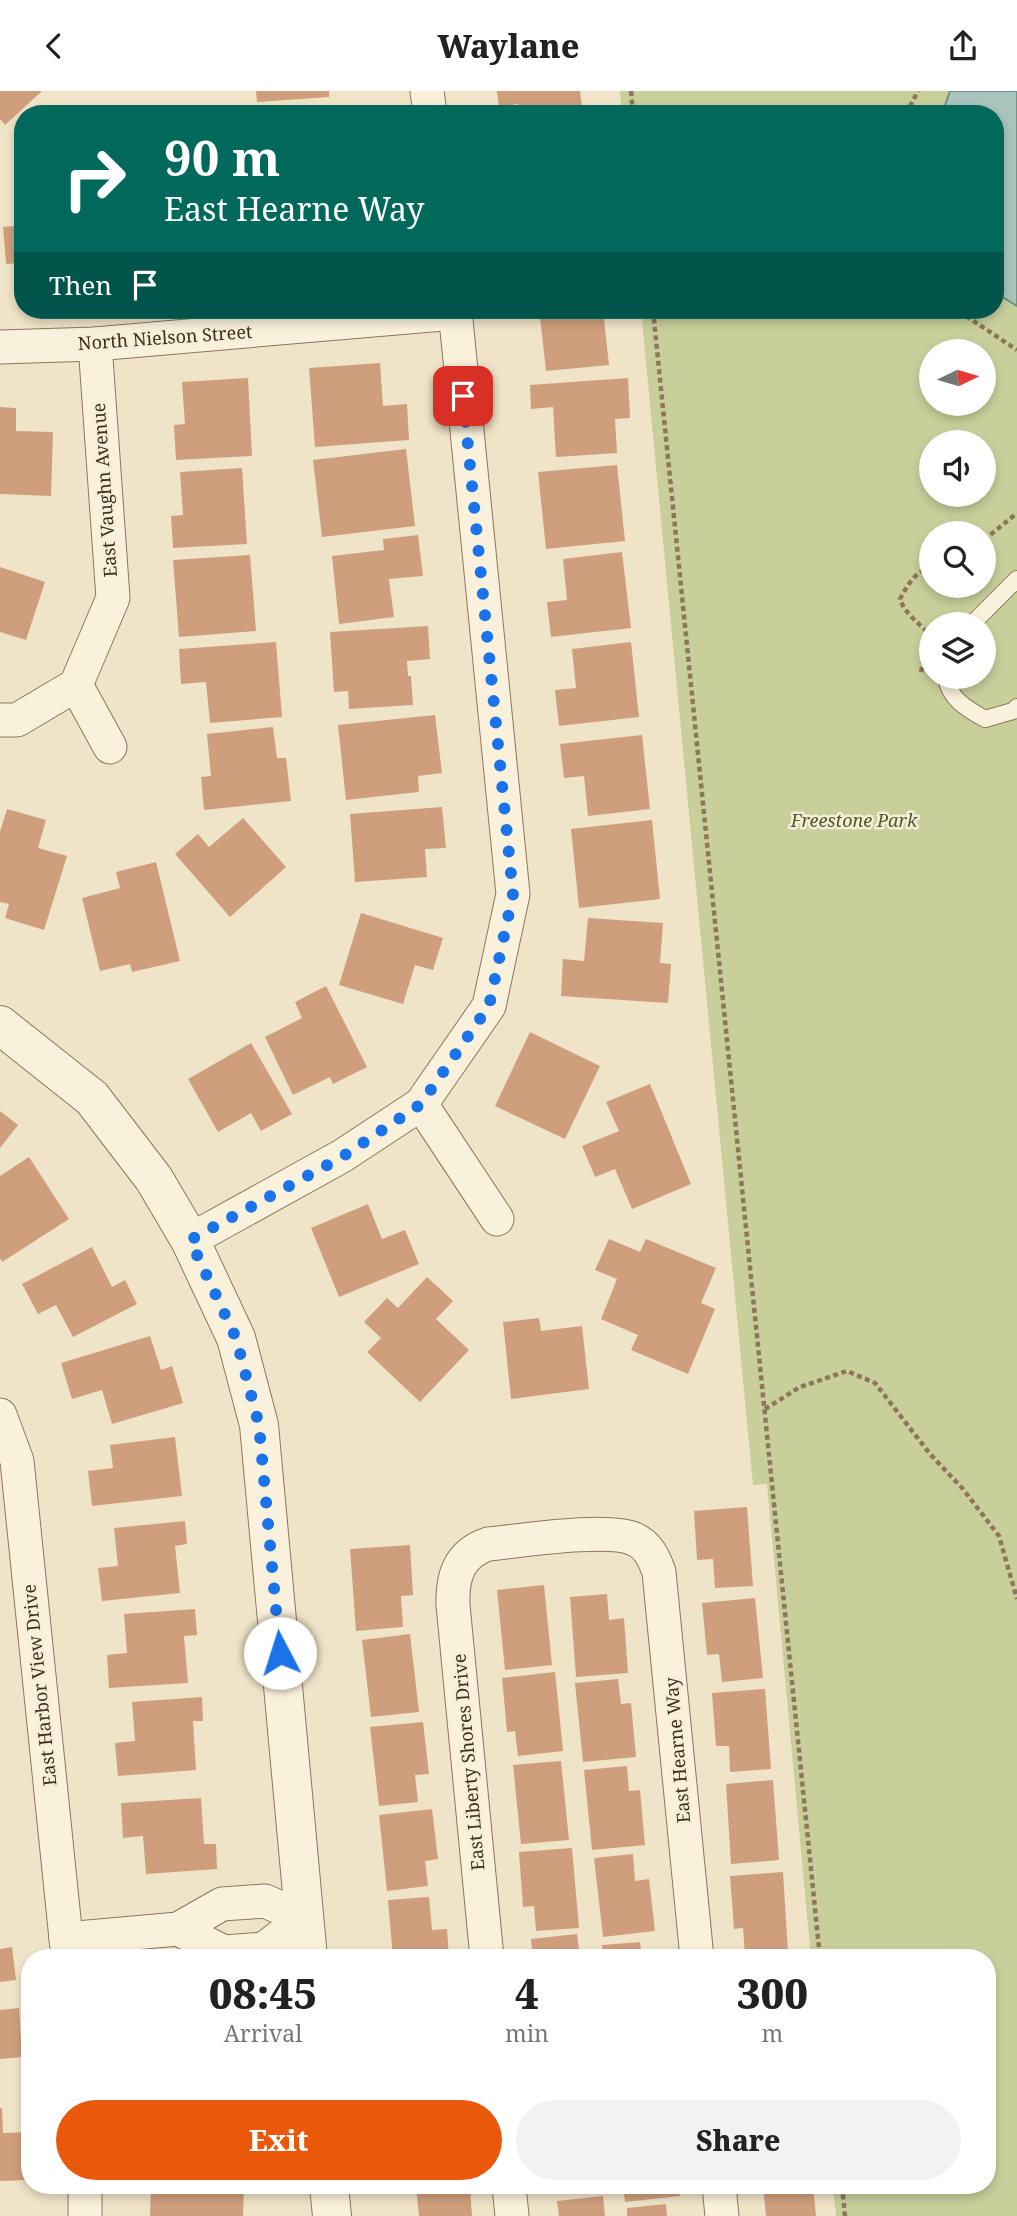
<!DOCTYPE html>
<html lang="en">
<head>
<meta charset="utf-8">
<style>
	:root { --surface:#fff; --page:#f2f2f2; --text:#222; --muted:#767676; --accent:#ea580c }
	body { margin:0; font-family:"Noto Serif",serif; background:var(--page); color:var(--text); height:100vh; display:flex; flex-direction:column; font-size:26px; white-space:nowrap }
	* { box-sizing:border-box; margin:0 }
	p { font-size:23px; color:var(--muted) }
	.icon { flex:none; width:38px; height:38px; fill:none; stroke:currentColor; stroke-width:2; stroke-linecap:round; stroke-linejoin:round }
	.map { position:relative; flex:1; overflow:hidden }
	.details { position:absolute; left:21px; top:1858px; width:975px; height:245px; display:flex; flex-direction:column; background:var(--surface); border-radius:28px; box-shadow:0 4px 10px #0003 }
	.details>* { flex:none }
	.hud { position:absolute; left:14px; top:14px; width:990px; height:214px; border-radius:28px; box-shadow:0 4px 10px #0003; background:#00695c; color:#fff; overflow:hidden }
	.needle { width:46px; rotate:85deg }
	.buttons { position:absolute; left:919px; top:248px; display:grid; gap:14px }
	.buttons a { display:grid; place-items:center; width:77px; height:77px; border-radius:50%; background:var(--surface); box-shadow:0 4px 10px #0003; font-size:35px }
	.pin { position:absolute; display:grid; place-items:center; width:60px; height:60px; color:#fff; margin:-30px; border-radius:14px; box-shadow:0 4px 10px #0006 }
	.me { position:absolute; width:77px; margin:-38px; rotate:355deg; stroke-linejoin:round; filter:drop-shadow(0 0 5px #0008) }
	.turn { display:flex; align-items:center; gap:24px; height:147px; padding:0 35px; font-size:32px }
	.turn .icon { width:91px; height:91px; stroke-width:2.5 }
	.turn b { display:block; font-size:49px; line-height:60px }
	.then { display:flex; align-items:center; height:66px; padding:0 35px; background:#0003; gap:14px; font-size:26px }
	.eta { display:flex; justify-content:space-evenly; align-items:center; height:119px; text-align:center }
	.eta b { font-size:42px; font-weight:800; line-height:49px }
	.primary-button { display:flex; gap:14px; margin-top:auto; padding:14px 35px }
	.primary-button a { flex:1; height:80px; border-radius:42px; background:var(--accent); color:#fff; font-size:28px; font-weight:800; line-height:80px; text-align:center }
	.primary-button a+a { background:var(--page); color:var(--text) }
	header { display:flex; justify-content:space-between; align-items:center; height:91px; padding:0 35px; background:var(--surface); font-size:32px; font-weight:800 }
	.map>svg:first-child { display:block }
	.green { fill:#c9cf9b; fill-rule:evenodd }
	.water { fill:#a9c4bc; stroke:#6f938a; stroke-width:2 }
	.building { fill:#cf9f7d }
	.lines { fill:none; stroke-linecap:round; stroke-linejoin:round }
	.service-casing { stroke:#8d765c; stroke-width:18 }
	.minor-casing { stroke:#8d765c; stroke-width:35 }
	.tertiary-casing { stroke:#8d765c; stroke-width:40 }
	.path { stroke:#8d765c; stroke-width:4.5; stroke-dasharray:5 3.5; stroke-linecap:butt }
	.service { stroke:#faf1dc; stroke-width:16 }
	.minor { stroke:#faf1dc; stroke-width:33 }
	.tertiary { stroke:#faf1dc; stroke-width:38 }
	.route { stroke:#1a73e8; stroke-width:12; stroke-dasharray:0 21.6 }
	.labels { text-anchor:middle; stroke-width:5; stroke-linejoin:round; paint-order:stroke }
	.street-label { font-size:18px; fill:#3d2e20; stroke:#f7eed8 }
	.park-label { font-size:18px; font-style:italic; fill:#4d5a26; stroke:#f7eed8 }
</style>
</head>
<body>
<header><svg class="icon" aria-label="back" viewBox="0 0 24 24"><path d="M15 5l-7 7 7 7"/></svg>Waylane<svg class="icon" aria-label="share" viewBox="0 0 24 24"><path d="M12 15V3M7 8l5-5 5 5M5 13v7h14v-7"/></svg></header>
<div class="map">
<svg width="1017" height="2125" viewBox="0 0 1017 2125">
	<rect width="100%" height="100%" fill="#f0e4c8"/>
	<path class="green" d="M620 0H1017V2125H836L833 2095H987V1867H811L767 1393 753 1394 641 219H996V23H622ZM931 261H984V313H931ZM931 352H984V404H931ZM931 443H984V495H931ZM931 534H984V586H931Z"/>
	<path class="water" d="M950 0H1017V215L996 202V23H942Z"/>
	<g class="building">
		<path d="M0 0H42L5 34 0 28Z"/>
		<path d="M256 0H329V6L257 11Z"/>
		<path d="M497 0H580L583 23H519L518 13 499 16Z"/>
		<path d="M14 48H23V90H19Z"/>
		<path d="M23 134V183H21L20 172 6 173 3 136Z"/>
		<path d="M520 219H603L609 274 546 280 540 226 521 228Z"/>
		<path d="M380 272 383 315 407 313 409 349 315 356 309 277Z"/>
		<path d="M248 287 252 365 176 369 174 334 185 333 182 291Z"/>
		<path d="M628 287 630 327 615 328 617 362 556 366 553 316 531 318 530 294Z"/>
		<path d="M0 316 16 317V340L53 341 51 405 0 403Z"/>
		<path d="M406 358 415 435 322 446 313 369Z"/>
		<path d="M617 374 625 450 546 458 538 381Z"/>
		<path d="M242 377 247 453 173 457 171 425 183 424 180 381Z"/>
		<path d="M418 444 423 485 389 488 394 526 339 533 332 465 384 459 383 448Z"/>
		<path d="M622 461 631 537 551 546 547 511 567 509 563 468Z"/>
		<path d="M250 464 256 540 179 546 173 469Z"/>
		<path d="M0 476 45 491 26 549 0 541Z"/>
		<path d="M428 535 430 568 407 570 408 585H411L413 614 349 618 348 600 334 601 330 541Z"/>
		<path d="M276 551 282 626 210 632 206 591 181 593 179 558Z"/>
		<path d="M631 551 639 626 559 635 555 599 576 597 572 558Z"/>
		<path d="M435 624 442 682 418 685 419 701 346 709 338 634Z"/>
		<path d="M273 636 277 667H286L291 710 204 719 201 686 211 685 207 643Z"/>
		<path d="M642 644 650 718 588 725 584 685 564 687 560 653Z"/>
		<path d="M442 716 446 757 425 758 427 786 355 791 350 723Z"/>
		<path d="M7 718 46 729 38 757 67 765 44 839 5 827 9 813 0 811V741Z"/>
		<path d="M243 727 286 776 230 826 175 763 198 743 209 756Z"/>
		<path d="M652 729 660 808 579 817 571 738Z"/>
		<path d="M156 771 180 870 132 881 130 873 100 880 82 807 120 797 116 781Z"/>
		<path d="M361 822 443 847 433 879 415 874 403 913 339 894Z"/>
		<path d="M588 827 663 832 660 872 671 873 668 912 561 905 563 868 584 870Z"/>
		<path d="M326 895 367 976 333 993 330 986 293 1004 265 946 302 927 295 911Z"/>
		<path d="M530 941 600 975 565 1048 495 1015Z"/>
		<path d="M251 952 292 1023 261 1040 251 1022 218 1041 188 988Z"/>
		<path d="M650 993 691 1093 632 1118 615 1078 595 1086 582 1055 619 1040 606 1011Z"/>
		<path d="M0 1020 18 1034 0 1057Z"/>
		<path d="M29 1066 69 1128 2 1171 0 1167V1085Z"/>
		<path d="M368 1113 382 1148 405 1139 419 1173 339 1206 311 1137Z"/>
		<path d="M609 1148 640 1161 646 1148 716 1177 701 1212 715 1218 688 1283 631 1259 638 1244 601 1228 617 1188 595 1179Z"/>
		<path d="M92 1156 112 1196 125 1189 137 1213 73 1246 56 1214 38 1223 22 1193Z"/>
		<path d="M427 1186 453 1210 436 1228 469 1259 420 1311 367 1261 381 1247 364 1231 387 1207 398 1217Z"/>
		<path d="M539 1227 541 1240 582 1235 589 1298 511 1308 503 1231Z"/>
		<path d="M150 1245 161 1279 172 1275 183 1312 112 1333 102 1299 72 1308 61 1272Z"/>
		<path d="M175 1346 182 1405 92 1415 88 1380 113 1377 110 1354Z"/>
		<path d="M747 1416 753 1495 715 1497 713 1468 697 1469 694 1420Z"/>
		<path d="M185 1430 187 1453 175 1455 180 1502 102 1510 98 1477 118 1475 114 1437Z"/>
		<path d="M410 1454 413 1504 401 1505 403 1536 356 1540 350 1458Z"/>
		<path d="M544 1494 552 1574 505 1579 497 1499Z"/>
		<path d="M607 1503 609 1529 624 1527 628 1582 576 1586 570 1506Z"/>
		<path d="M755 1507 763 1587 722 1591 719 1563 707 1564 702 1512Z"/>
		<path d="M195 1518 197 1544 184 1545 188 1592 109 1597 107 1564 127 1562 124 1523Z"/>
		<path d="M410 1543 419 1621 371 1626 362 1549Z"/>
		<path d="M555 1581 563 1660 518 1665 515 1640 507 1641 502 1587Z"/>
		<path d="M618 1588 621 1613 631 1612 636 1666 583 1671 575 1592Z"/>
		<path d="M765 1598 771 1678 730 1681 729 1655H716L712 1602Z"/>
		<path d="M202 1606 203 1630H193L196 1679 118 1685 115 1652 135 1650 132 1611Z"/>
		<path d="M423 1631 429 1683 415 1684 418 1711 379 1715 370 1636Z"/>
		<path d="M561 1670 569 1749 521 1753 513 1674Z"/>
		<path d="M627 1675 629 1700 640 1699 645 1754 592 1759 584 1679Z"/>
		<path d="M773 1689 779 1769 731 1773 726 1693Z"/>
		<path d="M201 1707 204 1753H216L217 1778 146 1783 143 1745 123 1747 121 1712Z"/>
		<path d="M432 1718 438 1768 425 1770 428 1795 387 1800 379 1724Z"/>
		<path d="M572 1757 579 1837 536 1840 534 1815 523 1816 519 1761Z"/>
		<path d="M633 1763 635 1790 649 1788 655 1840 603 1846 594 1767Z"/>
		<path d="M783 1781 788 1861 745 1864 743 1837 734 1838 730 1785Z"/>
		<path d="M429 1806 432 1839 447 1838 449 1867H393L388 1809Z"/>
		<path d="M577 1843 580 1867H533L531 1848Z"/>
		<path d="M640 1851 642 1867H603L602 1854Z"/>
		<path d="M12 1856 16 1889 0 1891V1858Z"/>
		<path d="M19 1917 22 1966 0 1968V1919Z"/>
		<path d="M0 2017H2L3 2042 30 2041V2089L0 2090Z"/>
		<path d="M151 2095H244L243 2125H150Z"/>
		<path d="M416 2095H470L472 2125H419Z"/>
		<path d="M564 2095H607V2097L564 2101Z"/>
		<path d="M623 2095H679L680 2105 625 2111Z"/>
		<path d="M763 2095H813L816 2125H766Z"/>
		<path d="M603 2105 605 2125H559L557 2110Z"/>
		<path d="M666 2113 667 2125H627V2117Z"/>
	</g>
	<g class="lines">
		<g class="service-casing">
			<g id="service">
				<path d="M971 534 1017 488"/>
				<path d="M946 586C949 608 967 618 985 628L1013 620 1017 616"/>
			</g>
		</g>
		<g class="minor-casing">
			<g id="minor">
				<path d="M427 0 430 23"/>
				<path d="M0 256 95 253 455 222"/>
				<path d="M76 594 110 656"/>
				<path d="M0 629H17L76 594 113 507 95 253"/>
				<path d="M421 1013 497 1128"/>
				<path d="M190 1149 342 1065 421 1013 489 915 513 803 455 219"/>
				<path d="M0 1324 17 1370 68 1867"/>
				<path d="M66 1848 178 1838 222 1813 265 1810 304 1827 264 1858 224 1861 178 1838"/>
				<path d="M487 1867 453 1514C452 1485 459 1463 488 1453 520 1450 608 1436 634 1448 648 1454 654 1467 659 1481L697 1867"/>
				<path d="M85 2095V2125"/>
				<path d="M509 2095 512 2125"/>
				<path d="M719 2095 722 2125"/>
			</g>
		</g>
		<g class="tertiary-casing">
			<g id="tertiary">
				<path d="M0 934 92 1007 154 1088 190 1149 236 1247 259 1334 308 1867"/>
				<path d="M329 2095 332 2125"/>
			</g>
		</g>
		<g class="path">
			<path d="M631 0 633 23"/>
			<path d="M906 23 918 0"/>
			<path d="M653 219 820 1867"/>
			<path d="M960 219 969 227 1017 259"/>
			<path d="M984 449 1017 422"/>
			<path d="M921 581 930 544C920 533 904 522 900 508 907 495 916 479 931 477"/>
			<path d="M765 1318 800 1296 847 1280 875 1292 930 1363 963 1398 999 1445 1017 1508"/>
			<path d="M842 2095 845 2125"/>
		</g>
		<use href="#service" class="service"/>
		<use href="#minor" class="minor"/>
		<use href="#tertiary" class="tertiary"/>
	</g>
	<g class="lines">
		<path class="route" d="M280 1562 259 1334 236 1247 190 1149 342 1066 421 1013 489 915 513 803 463 305"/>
	</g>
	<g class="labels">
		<g class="street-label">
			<text transform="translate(165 247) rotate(-4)" y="6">North Nielson Street</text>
			<text transform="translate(105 399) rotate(-94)" y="6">East Vaughn Avenue</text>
			<text transform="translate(40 1594) rotate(-96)" y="6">East Harbor View Drive</text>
			<text transform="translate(678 1659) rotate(-95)" y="6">East Hearne Way</text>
			<text transform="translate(469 1671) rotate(-95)" y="6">East Liberty Shores Drive</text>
		</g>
		<g class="park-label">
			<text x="854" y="736">Freestone Park</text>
		</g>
	</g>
</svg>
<div class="buttons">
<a><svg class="needle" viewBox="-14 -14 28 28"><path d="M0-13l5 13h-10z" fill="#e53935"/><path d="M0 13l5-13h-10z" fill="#767676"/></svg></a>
<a><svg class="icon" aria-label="sound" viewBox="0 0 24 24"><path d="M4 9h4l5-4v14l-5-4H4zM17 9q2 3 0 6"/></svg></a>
<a><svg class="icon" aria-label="search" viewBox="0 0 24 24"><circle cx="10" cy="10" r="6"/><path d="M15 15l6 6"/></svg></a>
<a><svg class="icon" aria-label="layers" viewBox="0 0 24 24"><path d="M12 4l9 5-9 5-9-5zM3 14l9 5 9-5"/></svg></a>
</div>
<div class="pin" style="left:463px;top:305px;background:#d93025"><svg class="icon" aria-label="arrive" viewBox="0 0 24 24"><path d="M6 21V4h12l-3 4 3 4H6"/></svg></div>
<svg class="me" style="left:280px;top:1562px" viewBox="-20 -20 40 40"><circle r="19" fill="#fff"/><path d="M0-13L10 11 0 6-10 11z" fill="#1a73e8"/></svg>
<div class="hud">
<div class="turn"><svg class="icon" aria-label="right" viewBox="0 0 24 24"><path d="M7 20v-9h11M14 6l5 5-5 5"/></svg><div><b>90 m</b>East Hearne Way</div></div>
<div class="then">Then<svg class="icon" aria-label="arrive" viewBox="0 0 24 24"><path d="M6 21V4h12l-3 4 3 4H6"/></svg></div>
</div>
<section class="details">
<div class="eta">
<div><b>08:45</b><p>Arrival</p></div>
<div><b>4</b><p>min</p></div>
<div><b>300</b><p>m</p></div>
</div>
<div class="primary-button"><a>Exit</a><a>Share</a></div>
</section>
</div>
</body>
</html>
